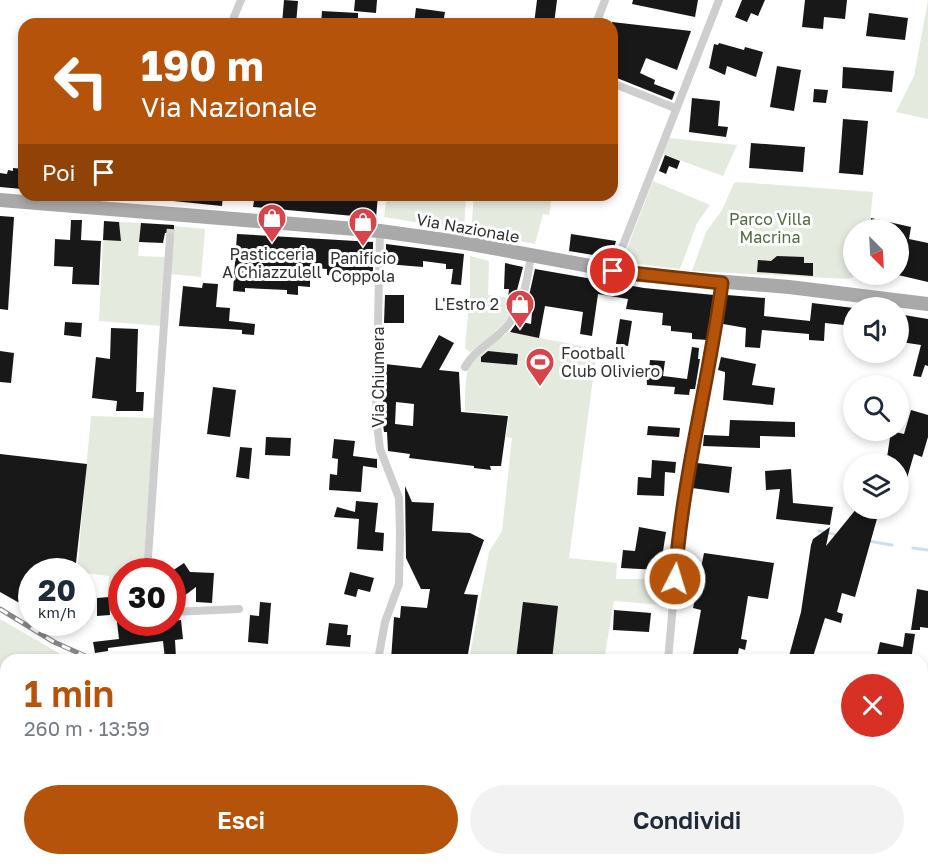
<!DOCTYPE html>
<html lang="it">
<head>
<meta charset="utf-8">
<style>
	:root { --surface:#fff; --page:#f2f2f3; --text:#1f2937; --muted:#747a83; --accent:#b45309 }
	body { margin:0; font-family:"Golos Text",sans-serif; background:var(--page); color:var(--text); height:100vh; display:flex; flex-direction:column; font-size:22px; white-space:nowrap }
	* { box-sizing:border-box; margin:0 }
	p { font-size:20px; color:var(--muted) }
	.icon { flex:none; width:33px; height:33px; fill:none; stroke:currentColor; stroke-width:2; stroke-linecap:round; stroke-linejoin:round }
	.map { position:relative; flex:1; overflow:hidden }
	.drawer { position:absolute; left:0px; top:654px; width:928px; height:212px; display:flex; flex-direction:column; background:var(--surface); border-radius:18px 18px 0 0; box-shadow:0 3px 9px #0003 }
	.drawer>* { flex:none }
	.hud { position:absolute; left:18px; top:18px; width:600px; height:183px; border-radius:18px; box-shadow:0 3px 9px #0003; background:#b45309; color:#fff; overflow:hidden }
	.needle { width:39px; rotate:156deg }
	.fabs { position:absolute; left:843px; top:219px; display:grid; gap:12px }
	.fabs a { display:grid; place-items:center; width:66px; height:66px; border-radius:50%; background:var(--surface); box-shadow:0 3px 9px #0003; font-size:30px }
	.speed { position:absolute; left:18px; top:558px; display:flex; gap:12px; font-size:30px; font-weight:700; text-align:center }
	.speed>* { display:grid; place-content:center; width:78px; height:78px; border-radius:50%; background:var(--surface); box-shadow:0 3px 9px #0003; line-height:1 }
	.speed small { font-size:15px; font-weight:400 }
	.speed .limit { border:9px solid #d22; background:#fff; color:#111 }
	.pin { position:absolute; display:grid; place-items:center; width:51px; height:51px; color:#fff; margin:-26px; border:3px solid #fff; border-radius:50%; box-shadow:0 2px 6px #0007 }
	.me { position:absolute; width:66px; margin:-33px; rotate:5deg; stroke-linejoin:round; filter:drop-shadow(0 0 4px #0008) }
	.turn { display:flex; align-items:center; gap:21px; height:126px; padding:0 24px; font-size:27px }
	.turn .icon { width:78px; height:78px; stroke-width:2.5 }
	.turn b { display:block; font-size:42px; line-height:51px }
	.then { display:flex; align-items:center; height:57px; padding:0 24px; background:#0003; gap:12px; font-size:22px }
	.round { display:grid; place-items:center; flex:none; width:63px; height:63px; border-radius:32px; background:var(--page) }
	.overview { display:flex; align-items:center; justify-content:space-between; height:102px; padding:0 24px }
	h1 { font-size:36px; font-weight:600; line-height:45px; color:var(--accent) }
	.primary-button { display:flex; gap:12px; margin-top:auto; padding:12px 24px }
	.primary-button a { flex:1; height:69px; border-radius:36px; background:var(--accent); color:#fff; font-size:24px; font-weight:600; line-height:69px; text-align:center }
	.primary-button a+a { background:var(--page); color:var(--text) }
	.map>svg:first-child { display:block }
	.green { fill:#e4eade }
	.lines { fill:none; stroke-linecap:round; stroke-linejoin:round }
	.stream { stroke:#cfdfea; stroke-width:3 }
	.building { fill:#181818; fill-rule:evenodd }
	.minor-tunnel { stroke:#d6d6d6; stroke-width:8; stroke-dasharray:8 4; stroke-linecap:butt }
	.minor { stroke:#cecece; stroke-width:8 }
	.primary { stroke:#a9a9a9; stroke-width:14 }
	.rail-casing { stroke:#868686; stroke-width:5 }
	.rail { stroke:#fff; stroke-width:3; stroke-dasharray:9; stroke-linecap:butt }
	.route-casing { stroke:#753606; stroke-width:15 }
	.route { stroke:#b45309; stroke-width:10 }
	.labels { text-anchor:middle; stroke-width:6; stroke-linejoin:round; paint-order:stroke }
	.park-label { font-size:16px; fill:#536a41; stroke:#fff }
	.street-label { font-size:16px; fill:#313131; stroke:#fff }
	.poi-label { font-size:16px; fill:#313131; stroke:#fff }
</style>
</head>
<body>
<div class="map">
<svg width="928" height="865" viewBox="0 0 928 865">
	<rect width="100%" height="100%" fill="#fff"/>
	<g class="green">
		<path d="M928 0V119L896 112 914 76Z"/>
		<path d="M669 138 737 145 723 176 663 154Z"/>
		<path d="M653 181 710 205 697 223 680 269 622 262Z"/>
		<path d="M737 182 873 192 869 229 854 230V274L859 275 848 279 692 271 706 232 722 210 734 183Z"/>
		<path d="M387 195H466L464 230 384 217Z"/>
		<path d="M474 195H552L549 215 543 214 535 244 471 232Z"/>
		<path d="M119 222 141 223 138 256 165 257 162 326 99 321 103 240 121 241Z"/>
		<path d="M174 226 205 229 201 277 170 274Z"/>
		<path d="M470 256 489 261 488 295 519 299C509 323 491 336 470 352L465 348 470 294Z"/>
		<path d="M509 332 597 349 569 558 617 563 616 579H666L664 605 614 601 604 660H469L489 552 502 531 512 438 506 437 509 415 465 411C466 358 466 362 509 332Z"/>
		<path d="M91 416 154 418 143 571 122 572 121 592 108 593 109 576 77 572Z"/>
		<path d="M0 619 71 660H6V675L0 674Z"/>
		<path d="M370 860H555L553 865H369Z"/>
	</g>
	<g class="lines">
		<g class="stream">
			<path d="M819 531 838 535"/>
			<path d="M868 541 892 545"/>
			<path d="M913 548 928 550"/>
			<path d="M719 860 720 865"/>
		</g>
	</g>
	<g class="building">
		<path d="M284 0 298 1 296 24H282Z"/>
		<path d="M355 0H377L376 13 354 11Z"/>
		<path d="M537 0H557L554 24H534Z"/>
		<path d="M633 0H698L695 17 632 4Z"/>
		<path d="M742 0H765L758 16 751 13 747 22 735 17Z"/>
		<path d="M805 0H847L845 19 824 17 823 29 802 27Z"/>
		<path d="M416 8 445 12 443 24H414Z"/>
		<path d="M322 11 358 13V23L339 21V24H321Z"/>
		<path d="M869 13 908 18 905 40 866 36Z"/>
		<path d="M612 22 691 31 677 70 646 58 640 73 655 80 654 84 675 92 672 100 612 76Z"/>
		<path d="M719 43 744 50 745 47 763 52 756 77 727 66 725 75 709 68 714 44 718 45Z"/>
		<path d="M777 66 801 70 794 111 770 107Z"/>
		<path d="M843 67 894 71 892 92 842 88Z"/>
		<path d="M814 89 828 90 826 103 813 102Z"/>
		<path d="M692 98 720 101 718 126 728 127 726 137 689 132Z"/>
		<path d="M843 119 868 121 863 175 839 173Z"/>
		<path d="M751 143 805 147 803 172 749 168Z"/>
		<path d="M665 155 680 161 677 169 669 166 666 174 659 171Z"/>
		<path d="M13 168 24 169 22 189 0 187V173L7 174 8 170 13 171Z"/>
		<path d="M173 195H223L222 206 173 201Z"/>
		<path d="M255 195H337V198L358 199 359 195H378L376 218 253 207Z"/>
		<path d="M0 216 14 217 8 310 0 309Z"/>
		<path d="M871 218 911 227 909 239 928 243V282L898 275V230H869Z"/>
		<path d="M71 220H82L81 240 101 241 99 285 72 284 73 267 54 266 55 239 70 240Z"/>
		<path d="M104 221 119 222 121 241 103 240Z"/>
		<path d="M141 223 174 225V232L165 233 163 243 139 242Z"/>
		<path d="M237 234 373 242V277L327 275V269L310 268V287L298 286V295L287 294V290L245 288V292L233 291Z"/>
		<path d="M571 234 616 241 611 258 569 251Z"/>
		<path d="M386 244 464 254 461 285 451 284 453 269H446V264L423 261V267L386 264Z"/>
		<path d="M777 256 804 257V263H813V276L757 272 758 260 771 261Z"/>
		<path d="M505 263 523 267 515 298H508L509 289H504Z"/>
		<path d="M535 269 644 288 714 295 708 340 692 339V333L671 331V326L662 325 663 313 626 309 628 299 598 294 592 336 580 334 583 312 545 306 539 338 510 332 518 321 531 324 533 301 528 300Z"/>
		<path d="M203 283 218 284 216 307 230 308 229 321 255 324 254 335 242 334V330L179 326 183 286 202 288Z"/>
		<path d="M385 295H404V323H384Z"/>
		<path d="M727 295 765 298 764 316 810 321 812 303 854 308V326L825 323 824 341 809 340V334L762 330 760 348 745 347 746 328 723 324Z"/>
		<path d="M898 314 928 319V366L925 365 921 377 913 376 921 345 901 342 898 339Z"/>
		<path d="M620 319 632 321 628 346 616 344Z"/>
		<path d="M65 322 82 323 81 337 64 335Z"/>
		<path d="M111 328 138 329 136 392H144L143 411H116L117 401 92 398 96 357 110 359Z"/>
		<path d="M439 335 454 343 439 370 459 372 461 412 508 416 501 466H490L491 470 474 468V466L409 458 410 454 388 451 387 432H384L382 417 385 364 421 368ZM396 402 414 404 413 426 395 424Z"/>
		<path d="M692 347 699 348 698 359H700L695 389H690L689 395 674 394 675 387 647 385 646 368 649 369 650 360 665 361 663 376 687 379Z"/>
		<path d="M0 351 14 353 11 383 0 382Z"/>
		<path d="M488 351 518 354 517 365 481 362V357Z"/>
		<path d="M721 357 756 364 752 385 775 388 773 405 723 400 725 376V372L718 370Z"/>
		<path d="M213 387 236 390 230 437 207 434Z"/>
		<path d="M911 410 928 415V437L922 457 914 454 901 499H898V464H886L891 431 904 434Z"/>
		<path d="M730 420 795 422V437L760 436V448L703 446 704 435 729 436Z"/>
		<path d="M648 426 680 428 679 437 647 435Z"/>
		<path d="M266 437 291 438 290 456 265 455Z"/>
		<path d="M334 439 355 441 353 456 377 459V468L363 466 361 492 329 490 330 474 337 475 338 459 332 458Z"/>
		<path d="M240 447 252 448 249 479 236 477Z"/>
		<path d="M0 454 87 464 75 572H32V610L0 592Z"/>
		<path d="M652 460 676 462 675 473 665 472 664 496 637 495 638 477 651 478Z"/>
		<path d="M697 463 732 467 729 493 692 488Z"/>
		<path d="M791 469 793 503 833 507 830 525 776 519 780 489 766 490 765 471Z"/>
		<path d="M405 486 412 502 434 503 432 531 470 533 484 540 464 594 478 595 467 660H391L394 617 400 618 401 606 427 608 430 589H421L406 558Z"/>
		<path d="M356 501 378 503 375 532 384 533 383 551 357 549 359 519 334 517 337 507 355 512Z"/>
		<path d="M857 508H880L855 597 842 593 837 612 843 614 841 623 825 618 812 660H788L801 612 811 545 813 539 830 527 826 546Z"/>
		<path d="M639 527 666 532 660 570 621 568 623 550 635 551Z"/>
		<path d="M704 553 774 563 768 599 748 596 741 639 747 640 745 650 739 648 737 660H692L701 610 693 608Z"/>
		<path d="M184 563 190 572 214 573 212 603 196 602V587L176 602 172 595V571Z"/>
		<path d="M350 572 374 578 370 592 358 589 356 597 344 594Z"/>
		<path d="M917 589 928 591V628L920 627V630H911Z"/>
		<path d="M109 597 110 615 97 616V598Z"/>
		<path d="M260 602 271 603 268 644 248 642 250 615 259 616Z"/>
		<path d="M523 602 558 606 552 660H516Z"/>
		<path d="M614 610 651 613 649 632 613 630Z"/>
		<path d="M181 620 183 639 175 640 176 658 165 659 163 641 108 648V651L95 653 93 642 119 639 117 622H147L145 624Z"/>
		<path d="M329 623 348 625 347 635H351L350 647 326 645Z"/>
		<path d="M905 633 915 634 911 660H876L880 642 903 647Z"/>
	</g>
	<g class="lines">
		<path class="minor-tunnel" d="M170 237 171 225"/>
		<g class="minor">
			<path d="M231 24 241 0"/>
			<path d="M596 24 605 0"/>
			<path d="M612 83 675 108"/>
			<path d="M613 271 719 0"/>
			<path d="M465 367C473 352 487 345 499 334 522 315 527 283 531 255"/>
			<path d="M147 572 170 237"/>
			<path d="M172 612 239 609"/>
			<path d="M378 660 385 622 399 584 400 532 399 498 380 449 376 417 380 231"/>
			<path d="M668 660 680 526 693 441 710 371 722 283"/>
			<path d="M922 772 928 752"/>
			<path d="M0 839 6 843"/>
			<path d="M41 860 63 864"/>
			<path d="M653 860 657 865"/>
			<path d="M831 860 861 865"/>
			<path d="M365 865 366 860"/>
		</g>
		<path class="primary" d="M0 200 380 231 466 243 639 275 789 287 928 304"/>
		<g class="rail-casing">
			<g id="rail">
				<path d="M0 609 54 642 94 660"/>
				<path d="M886 860 911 865"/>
				<path d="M913 860 928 863"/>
			</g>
		</g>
		<use href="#rail" class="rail"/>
	</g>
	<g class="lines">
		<g class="route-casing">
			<path id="route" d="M613 271 722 283C709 382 682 479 675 579"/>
		</g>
		<use href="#route" class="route"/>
	</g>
	<defs>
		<g id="shop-pin" transform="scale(1.5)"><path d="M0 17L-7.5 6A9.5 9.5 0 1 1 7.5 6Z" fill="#d8444a" stroke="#fff"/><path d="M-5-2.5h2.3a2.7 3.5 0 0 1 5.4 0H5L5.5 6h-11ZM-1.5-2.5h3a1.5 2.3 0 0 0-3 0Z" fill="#fff"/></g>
		<g id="stadium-pin" transform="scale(1.5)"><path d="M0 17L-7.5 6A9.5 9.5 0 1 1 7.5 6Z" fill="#d8444a" stroke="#fff"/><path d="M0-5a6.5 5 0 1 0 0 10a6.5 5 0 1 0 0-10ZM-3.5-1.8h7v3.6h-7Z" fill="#fff"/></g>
	</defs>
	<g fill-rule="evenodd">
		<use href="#shop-pin" x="272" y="218"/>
		<use href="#shop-pin" x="363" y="222"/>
		<use href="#shop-pin" x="520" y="304"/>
		<use href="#stadium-pin" x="540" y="362"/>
	</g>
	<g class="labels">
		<g class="park-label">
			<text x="770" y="225">Parco Villa<tspan x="770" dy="18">Macrina</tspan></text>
		</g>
		<g class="street-label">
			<text transform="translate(468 228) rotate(10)" y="6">Via Nazionale</text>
			<text transform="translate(378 377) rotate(-90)" y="6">Via Chiumera</text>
		</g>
		<g class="poi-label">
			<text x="272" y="260">Pasticceria<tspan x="272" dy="18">A Chiazzulell</tspan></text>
			<text x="363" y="264">Panificio<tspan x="363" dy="18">Coppola</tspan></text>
			<text x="499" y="310" text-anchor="end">L'Estro 2</text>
			<text x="561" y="359" text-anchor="start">Football<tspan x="561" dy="18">Club Oliviero</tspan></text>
		</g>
	</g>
</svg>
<div class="fabs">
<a><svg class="needle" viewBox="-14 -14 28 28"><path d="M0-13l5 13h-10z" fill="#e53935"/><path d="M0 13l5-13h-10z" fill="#747a83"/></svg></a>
<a><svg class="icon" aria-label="sound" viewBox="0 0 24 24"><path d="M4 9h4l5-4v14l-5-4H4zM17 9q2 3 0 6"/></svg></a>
<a><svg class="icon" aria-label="search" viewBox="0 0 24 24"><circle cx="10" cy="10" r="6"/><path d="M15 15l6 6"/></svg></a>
<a><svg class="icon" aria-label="layers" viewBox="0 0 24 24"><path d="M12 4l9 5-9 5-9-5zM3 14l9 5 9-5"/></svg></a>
</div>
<div class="speed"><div>20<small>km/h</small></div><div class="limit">30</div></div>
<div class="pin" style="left:613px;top:271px;background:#d93025"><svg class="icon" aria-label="arrive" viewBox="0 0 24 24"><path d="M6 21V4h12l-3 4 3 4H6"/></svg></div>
<svg class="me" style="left:675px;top:579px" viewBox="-20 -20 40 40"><circle r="17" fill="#b45309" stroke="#fff" stroke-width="3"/><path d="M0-11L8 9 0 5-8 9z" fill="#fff"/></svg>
<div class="hud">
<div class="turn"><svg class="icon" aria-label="left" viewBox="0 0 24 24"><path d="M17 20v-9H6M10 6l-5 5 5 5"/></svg><div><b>190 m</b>Via Nazionale</div></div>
<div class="then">Poi<svg class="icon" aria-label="arrive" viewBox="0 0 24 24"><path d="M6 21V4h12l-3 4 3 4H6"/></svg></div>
</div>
<section class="drawer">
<div class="overview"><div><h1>1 min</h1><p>260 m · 13:59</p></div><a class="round" style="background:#d93025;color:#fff"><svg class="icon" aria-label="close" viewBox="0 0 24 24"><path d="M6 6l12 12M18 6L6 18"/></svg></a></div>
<div class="primary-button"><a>Esci</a><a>Condividi</a></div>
</section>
</div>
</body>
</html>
